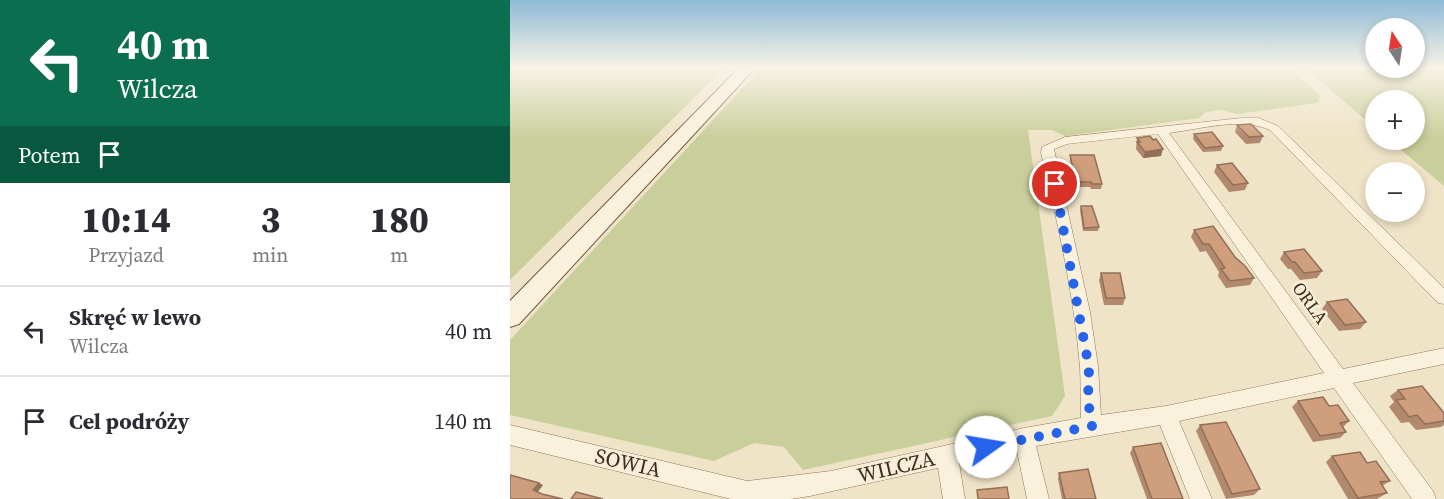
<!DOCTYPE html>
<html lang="pl">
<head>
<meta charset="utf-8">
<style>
	:root { --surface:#fff; --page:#f7f7f7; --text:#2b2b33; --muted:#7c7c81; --line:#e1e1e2 }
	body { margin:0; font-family:"Source Serif 4",serif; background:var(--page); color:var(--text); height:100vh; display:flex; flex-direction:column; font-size:22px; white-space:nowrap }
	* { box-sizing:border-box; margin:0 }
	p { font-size:20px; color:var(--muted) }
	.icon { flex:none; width:33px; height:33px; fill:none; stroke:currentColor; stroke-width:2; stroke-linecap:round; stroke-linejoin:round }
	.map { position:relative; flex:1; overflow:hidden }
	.panel { display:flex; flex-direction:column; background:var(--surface); width:510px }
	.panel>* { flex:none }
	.hud { background:#0b6e4f; color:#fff; overflow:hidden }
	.needle { width:39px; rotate:348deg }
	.buttons { position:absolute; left:855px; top:18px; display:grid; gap:12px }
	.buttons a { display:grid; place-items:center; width:60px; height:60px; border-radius:50%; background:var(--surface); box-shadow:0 3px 9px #0003; font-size:30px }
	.pin { position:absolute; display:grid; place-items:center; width:51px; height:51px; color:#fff; margin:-26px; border:3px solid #fff; border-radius:50%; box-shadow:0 2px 6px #0007 }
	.me { position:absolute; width:66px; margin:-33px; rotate:77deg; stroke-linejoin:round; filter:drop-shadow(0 0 4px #0008) }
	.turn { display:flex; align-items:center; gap:21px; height:126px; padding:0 18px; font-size:27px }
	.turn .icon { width:78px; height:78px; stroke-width:2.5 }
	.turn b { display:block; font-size:42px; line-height:51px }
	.then { display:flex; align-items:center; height:57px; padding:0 18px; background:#0003; gap:12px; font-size:22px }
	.eta { display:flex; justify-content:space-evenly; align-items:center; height:102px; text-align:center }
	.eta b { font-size:36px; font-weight:800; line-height:42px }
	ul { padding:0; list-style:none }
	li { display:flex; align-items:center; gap:18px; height:90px; padding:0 18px; border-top:2px solid var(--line) }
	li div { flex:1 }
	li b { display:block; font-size:22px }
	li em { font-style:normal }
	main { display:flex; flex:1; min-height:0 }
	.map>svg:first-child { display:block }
	.green { fill:#c9cf9b }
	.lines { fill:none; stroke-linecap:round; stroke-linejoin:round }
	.street-casing { stroke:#8d765c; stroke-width:1 }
	.secondary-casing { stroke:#6f573f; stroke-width:2 }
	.street { fill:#faf1dc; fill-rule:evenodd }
	.secondary { fill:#faf1dc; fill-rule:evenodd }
	.wall { fill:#b2896c }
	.shaded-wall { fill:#916f58 }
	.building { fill:#cf9f7d; stroke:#916f58; stroke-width:1.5 }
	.route { stroke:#2563eb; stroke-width:10; stroke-dasharray:0 18 }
	.labels { text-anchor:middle; stroke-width:5; stroke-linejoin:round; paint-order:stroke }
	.street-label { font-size:18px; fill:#3d2e20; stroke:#f7eed8 }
	.near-street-label { font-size:21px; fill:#3d2e20; stroke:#f7eed8 }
</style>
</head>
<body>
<main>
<section class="panel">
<div class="hud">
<div class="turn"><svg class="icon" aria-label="left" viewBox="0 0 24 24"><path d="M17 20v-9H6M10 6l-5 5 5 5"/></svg><div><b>40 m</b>Wilcza</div></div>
<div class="then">Potem<svg class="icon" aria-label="arrive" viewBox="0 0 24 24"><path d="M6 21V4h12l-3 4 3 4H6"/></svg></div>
</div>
<div class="eta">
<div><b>10:14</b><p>Przyjazd</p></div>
<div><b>3</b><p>min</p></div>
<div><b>180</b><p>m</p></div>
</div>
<ul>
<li><svg class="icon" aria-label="left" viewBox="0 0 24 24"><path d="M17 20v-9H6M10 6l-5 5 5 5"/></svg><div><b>Skręć w lewo</b><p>Wilcza</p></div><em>40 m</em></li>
<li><svg class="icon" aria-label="arrive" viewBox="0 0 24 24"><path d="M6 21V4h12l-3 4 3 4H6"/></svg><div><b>Cel podróży</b></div><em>140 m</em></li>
</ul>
</section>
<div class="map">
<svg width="934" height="499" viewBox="0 0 934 499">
	<rect width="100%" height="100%" fill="#f0e4c8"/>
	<g class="green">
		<path d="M2 68H214L0 280V70Z"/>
		<path d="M251 68H779L811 96 807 103 727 114 712 110 696 112 689 118 555 136 542 130H518L555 396 542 416 293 470 274 447 244 443 204 461 0 415V340Z"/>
		<path d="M795 68H934V186L879 140H904V100H866L865 128Z"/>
	</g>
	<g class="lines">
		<g class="street-casing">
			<path id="street" d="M732 118H749L768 126 934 288V304L928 303 760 130C731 117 690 129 659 133L833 369 934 348V364L843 383 923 491 926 499H902L824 388 669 421 702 499H680L650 425 526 446 539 499H517L507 451 449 463 455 499H433L428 468 300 496 281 499H221L0 445V425L237 481 321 471 514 428 571 418C570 401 571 384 570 367 564 295 548 223 531 153L532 147 555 137ZM648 134 814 373 656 406 591 415 588 366 580 312 544 149 557 144Z"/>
		</g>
		<g class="secondary-casing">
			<path id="secondary" d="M229 68H245L9 324 0 327V301Z"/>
		</g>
		<use href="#street" class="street"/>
		<use href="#secondary" class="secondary"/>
	</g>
	<g class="wall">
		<path d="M727 125 753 136 750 143 736 144 725 132Z"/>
		<path d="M684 134 713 146 711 151 693 152 683 139Z"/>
		<path d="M627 138 643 140 651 156 633 158 626 149Z"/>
		<path d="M560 155 592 184 591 189H581L580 187H565L560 160Z"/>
		<path d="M707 165 738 183 735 190 719 192 704 172Z"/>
		<path d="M571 206 589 227 588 231H573L570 210Z"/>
		<path d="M684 230 725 257 744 278 740 285 716 288 708 276 709 272 696 251 690 252 681 237Z"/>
		<path d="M774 252 812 271 807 278 790 280 781 269H778L770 259Z"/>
		<path d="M591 273 615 298 613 305H594L589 280Z"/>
		<path d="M817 302 856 322 850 329 829 331 812 309Z"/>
		<path d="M888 390 934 413V425L931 427 906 430 899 422 891 423 879 407 884 402 880 396Z"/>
		<path d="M788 401 819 406 839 421 833 427 836 432 830 438 803 442 782 407Z"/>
		<path d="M690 425 750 489 744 495 716 499 686 431Z"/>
		<path d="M623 447 673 499H637L620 453Z"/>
		<path d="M822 456 857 463 880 481 872 486 877 493 867 499H838L816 462Z"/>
		<path d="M549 473 586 499H552L548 479Z"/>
	</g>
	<g class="shaded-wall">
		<path d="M653 149 651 156 633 158 635 152Z"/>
		<path d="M29 483 33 485 27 493 23 490Z"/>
	</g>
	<g class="building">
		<path d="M741 124 753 136 739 137 727 125Z"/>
		<path d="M702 132 713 146 695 148 684 134Z"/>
		<path d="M640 136 643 140 646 139 653 149 635 152 627 142H630L627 138Z"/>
		<path d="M560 155H584L592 184H582L581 182H566Z"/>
		<path d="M722 163 738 183 723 185 707 165Z"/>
		<path d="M571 206H582L589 227 574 228Z"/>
		<path d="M703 226 725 257 735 266 744 278 720 281 711 269 715 268 699 244H693L684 230Z"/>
		<path d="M794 249 812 271 794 273 785 262H782L774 252Z"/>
		<path d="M591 273H610L615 298H596Z"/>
		<path d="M837 299 856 322 835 325 817 302Z"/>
		<path d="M912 386 934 413V421L915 424 907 415 899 417 886 400 895 399 888 390Z"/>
		<path d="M813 397 819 406 828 405 839 421 830 423 836 432 810 436 788 401Z"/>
		<path d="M716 422 750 489 722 494 690 425Z"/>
		<path d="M651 443 673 499H642L623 447Z"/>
		<path d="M850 452 857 463 866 461 880 481 870 482 877 493 848 498 822 456Z"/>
		<path d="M578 469 586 499H555L549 473Z"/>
		<path d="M0 475 29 483 23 490 32 494 53 499H0Z"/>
		<path d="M497 487 499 499H468L467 490Z"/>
		<path d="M66 492 93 499H61Z"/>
	</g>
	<linearGradient id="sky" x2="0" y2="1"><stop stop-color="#8fbad6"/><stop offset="0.49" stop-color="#f8f3e6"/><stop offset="1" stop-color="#f8f3e6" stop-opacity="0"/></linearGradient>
	<rect width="934" height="138" fill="url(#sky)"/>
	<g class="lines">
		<path class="route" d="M476 447 582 426 578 400 579 368 545 184"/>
	</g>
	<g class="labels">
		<g class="street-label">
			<text transform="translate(800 303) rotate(54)" y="6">ORLA</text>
		</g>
		<g class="near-street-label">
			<text transform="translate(118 463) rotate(13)" y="7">SOWIA</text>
			<text transform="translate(386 467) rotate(-13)" y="7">WILCZA</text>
		</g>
	</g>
</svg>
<div class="buttons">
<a><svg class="needle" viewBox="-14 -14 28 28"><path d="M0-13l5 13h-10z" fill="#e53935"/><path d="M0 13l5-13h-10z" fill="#7c7c81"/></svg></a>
<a>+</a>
<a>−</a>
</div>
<div class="pin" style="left:545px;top:184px;background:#d93025"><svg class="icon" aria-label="arrive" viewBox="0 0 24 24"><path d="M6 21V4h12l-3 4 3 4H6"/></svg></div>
<svg class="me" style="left:476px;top:447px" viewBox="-20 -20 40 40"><circle r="19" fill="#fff"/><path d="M0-13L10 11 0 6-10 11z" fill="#2563eb"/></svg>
</div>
</main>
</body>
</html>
